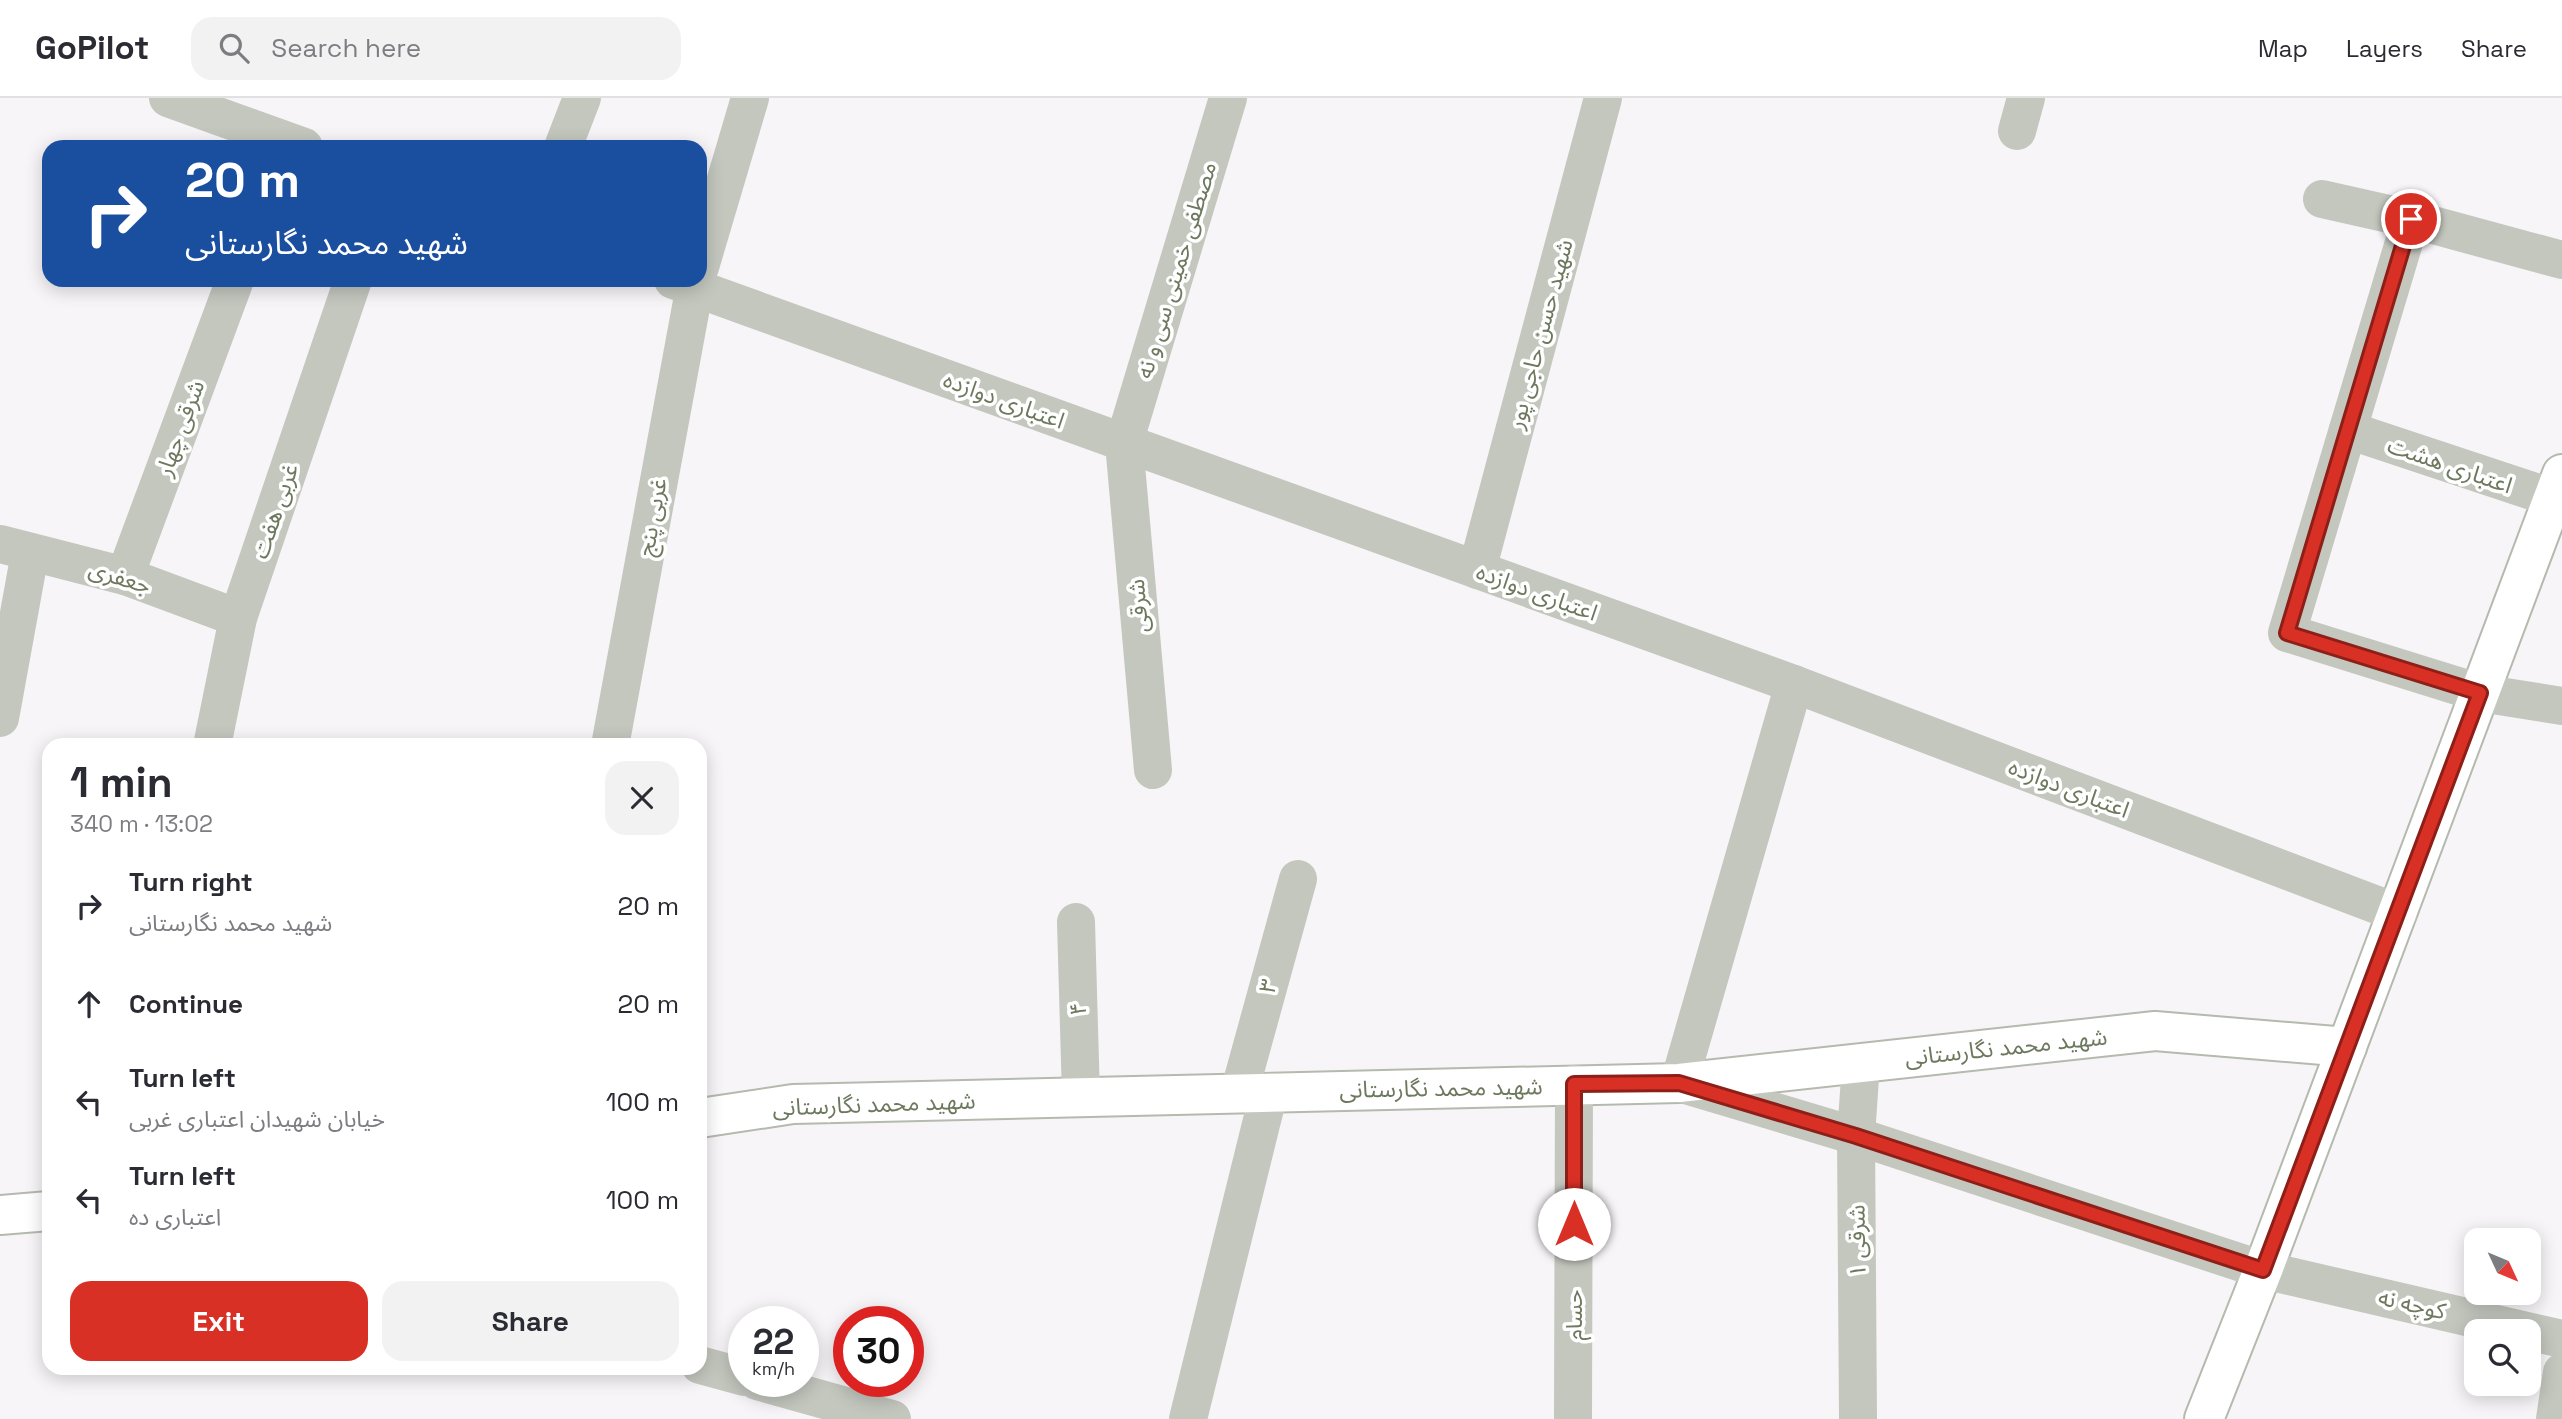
<!DOCTYPE html>
<html lang="en">
<head>
<meta charset="utf-8">
<style>
	:root { --surface:#fff; --page:#f2f2f3; --text:#2b2b33; --muted:#7c7c81; --line:#e1e1e2; --accent:#d93025 }
	body { margin:0; font-family:"Space Grotesk","Noto Sans Arabic",sans-serif; background:var(--page); color:var(--text); height:100vh; display:flex; flex-direction:column; font-size:26px; white-space:nowrap }
	* { box-sizing:border-box; margin:0 }
	p { font-size:23px; color:var(--muted) }
	.icon { flex:none; width:38px; height:38px; fill:none; stroke:currentColor; stroke-width:2; stroke-linecap:round; stroke-linejoin:round }
	.map { position:relative; flex:1; overflow:hidden }
	.sheet { position:absolute; left:42px; top:640px; width:665px; height:637px; display:flex; flex-direction:column; background:var(--surface); border-radius:21px; box-shadow:0 4px 18px #0003 }
	.sheet>* { flex:none }
	.guide { position:absolute; left:42px; top:42px; width:665px; height:147px; border-radius:21px; box-shadow:0 4px 18px #0003; background:#1a4fa0; color:#fff; overflow:hidden }
	.needle { width:46px; rotate:134deg }
	.buttons { position:absolute; left:2464px; top:1130px; display:grid; gap:14px }
	.buttons a { display:grid; place-items:center; width:77px; height:77px; border-radius:14px; background:var(--surface); box-shadow:0 4px 18px #0003; font-size:35px }
	.speed { position:absolute; left:728px; top:1208px; display:flex; gap:14px; font-size:35px; font-weight:700; text-align:center }
	.speed>* { display:grid; place-content:center; width:91px; height:91px; border-radius:50%; background:var(--surface); box-shadow:0 4px 18px #0003; line-height:1 }
	.speed small { font-size:18px; font-weight:400 }
	.speed .limit { border:10px solid #d22; background:#fff; color:#111 }
	.pin { position:absolute; display:grid; place-items:center; width:60px; height:60px; color:#fff; margin:-30px; border:4px solid #fff; border-radius:50%; box-shadow:0 2px 7px #0007 }
	.me { position:absolute; width:77px; margin:-38px; rotate:0deg; stroke-linejoin:round; filter:drop-shadow(0 0 5px #0008) }
	.turn { display:flex; align-items:center; gap:24px; height:147px; padding:0 28px; font-size:32px }
	.turn .icon { width:91px; height:91px; stroke-width:2.5 }
	.turn b { display:block; font-size:49px; line-height:60px }
	.round { display:grid; place-items:center; flex:none; width:74px; height:74px; border-radius:21px; background:var(--page) }
	.headline { display:flex; align-items:center; justify-content:space-between; height:119px; padding:0 28px }
	h1 { font-size:42px; font-weight:700; line-height:52px }
	.primary-button { display:flex; gap:14px; margin-top:auto; padding:14px 28px }
	.primary-button a { flex:1; height:80px; border-radius:21px; background:var(--accent); color:#fff; font-size:28px; font-weight:700; line-height:80px; text-align:center }
	.primary-button a+a { background:var(--page); color:var(--text) }
	ul { padding:0; list-style:none }
	li { display:flex; align-items:center; gap:21px; height:98px; padding:0 28px }
	li div { flex:1 }
	li b { display:block; font-size:26px }
	li em { font-style:normal }
	header { display:flex; align-items:center; gap:42px; box-sizing:border-box; height:98px; padding:0 35px; background:var(--surface); border-bottom:2px solid var(--line) }
	header strong { font-size:33px }
	nav { display:flex; gap:38px; margin-inline-start:auto; font-size:24px }
	.search { width:490px; height:63px; background:var(--page); display:flex; align-items:center; gap:18px; box-sizing:border-box; padding:0 24px; border-radius:21px; color:var(--muted); font-size:26px }
	.map>svg:first-child { display:block }
	.lines { fill:none; stroke-linecap:round; stroke-linejoin:round }
	.secondary-casing { stroke:#b4baae; stroke-width:42 }
	.street { stroke:#c3c7be; stroke-width:38 }
	.secondary { stroke:#fff; stroke-width:38 }
	.route-casing { stroke:#8d1f18; stroke-width:18 }
	.route { stroke:#d93025; stroke-width:12 }
	.labels { text-anchor:middle; stroke-width:7; stroke-linejoin:round; paint-order:stroke }
	.street-label { font-size:23px; fill:#6d795e; stroke:#fff }
</style>
</head>
<body>
<header>
<strong>GoPilot</strong>
<div class="search"><svg class="icon" aria-label="search" viewBox="0 0 24 24"><circle cx="10" cy="10" r="6"/><path d="M15 15l6 6"/></svg>Search here</div>
<nav><a>Map</a><a>Layers</a><a>Share</a></nav>
</header>
<div class="map">
<svg width="2562" height="1321" viewBox="0 0 2562 1321">
	<rect width="100%" height="100%" fill="#f8f5f8"/>
	<g class="lines">
		<g class="secondary-casing">
			<g id="secondary">
				<path d="M700 1020 793 1006 1679 985 2155 933 2347 949"/>
				<path d="M0 1117 49 1113"/>
				<path d="M2204 1321 2263 1172 2562 376"/>
			</g>
		</g>
		<g class="street">
			<path d="M168 0 304 49"/>
			<path d="M2017 33 2026 0"/>
			<path d="M563 49 582 0"/>
			<path d="M2322 101 2411 121 2562 162"/>
			<path d="M2411 121 2287 535 2480 595 2562 608"/>
			<path d="M700 169 750 0"/>
			<path d="M673 182 1794 586 2398 815"/>
			<path d="M2348 332 2562 403"/>
			<path d="M0 446 125 478 238 520"/>
			<path d="M1477 472 1603 0"/>
			<path d="M125 478 235 182"/>
			<path d="M1794 586 1679 985 1856 1038 2263 1172 2562 1241"/>
			<path d="M0 620 30 455"/>
			<path d="M212 648 238 520 353 182"/>
			<path d="M610 648 696 182"/>
			<path d="M1153 672 1124 345 1228 0"/>
			<path d="M1076 824 1081 999"/>
			<path d="M1239 995 1298 781"/>
			<path d="M700 1267 744 1279"/>
			<path d="M757 1283 892 1321"/>
			<path d="M1188 1321 1269 994"/>
			<path d="M1573 1321 1574 986"/>
			<path d="M1858 1321 1856 1038 1861 965"/>
			<path d="M2555 1321 2562 1274"/>
		</g>
		<use href="#secondary" class="secondary"/>
	</g>
	<g class="lines">
		<g class="route-casing">
			<path id="route" d="M1574 1126V986L1679 985 1856 1038 2263 1172 2480 595 2287 535 2411 121"/>
		</g>
		<use href="#route" class="route"/>
	</g>
	<g class="labels">
		<g class="street-label">
			<text transform="translate(1176 172) rotate(-73)" y="8">مصطفی خمینی سی و نه</text>
			<text transform="translate(1540 236) rotate(-75)" y="8">شهید حسن حاجی پور</text>
			<text transform="translate(1004 302) rotate(20)" y="8">اعتباری دوازده</text>
			<text transform="translate(180 330) rotate(-70)" y="8">شرقی چهار</text>
			<text transform="translate(2450 367) rotate(19)" y="8">اعتباری هشت</text>
			<text transform="translate(275 413) rotate(-71)" y="8">غربی هفت</text>
			<text transform="translate(652 419) rotate(-80)" y="8">غربی پنج</text>
			<text transform="translate(120 479) rotate(17)" y="8">جعفری</text>
			<text transform="translate(1537 494) rotate(20)" y="8">اعتباری دوازده</text>
			<text transform="translate(1138 508) rotate(-95)" y="8">شرقی</text>
			<text transform="translate(2069 690) rotate(21)" y="8">اعتباری دوازده</text>
			<text transform="translate(1268 888) rotate(-75)" y="8">۳</text>
			<text transform="translate(1078 911) rotate(-92)" y="8">۴</text>
			<text transform="translate(2006 949) rotate(-6)" y="8">شهید محمد نگارستانی</text>
			<text transform="translate(1441 990) rotate(-1)" y="8">شهید محمد نگارستانی</text>
			<text transform="translate(874 1006) rotate(-2)" y="8">شهید محمد نگارستانی</text>
			<text transform="translate(1857 1143) rotate(-91)" y="8">۱ شرقی</text>
			<text transform="translate(2412 1206) rotate(13)" y="8">کوچه نه</text>
			<text transform="translate(1574 1217) rotate(-90)" y="8">حسام</text>
		</g>
	</g>
</svg>
<div class="buttons">
<a><svg class="needle" viewBox="-14 -14 28 28"><path d="M0-13l5 13h-10z" fill="#e53935"/><path d="M0 13l5-13h-10z" fill="#7c7c81"/></svg></a>
<a><svg class="icon" aria-label="search" viewBox="0 0 24 24"><circle cx="10" cy="10" r="6"/><path d="M15 15l6 6"/></svg></a>
</div>
<div class="speed"><div>22<small>km/h</small></div><div class="limit">30</div></div>
<div class="pin" style="left:2411px;top:121px;background:#d93025"><svg class="icon" aria-label="arrive" viewBox="0 0 24 24"><path d="M6 21V4h12l-3 4 3 4H6"/></svg></div>
<svg class="me" style="left:1574px;top:1126px" viewBox="-20 -20 40 40"><circle r="19" fill="#fff"/><path d="M0-13L10 11 0 6-10 11z" fill="#d93025"/></svg>
<div class="guide">
<div class="turn"><svg class="icon" aria-label="right" viewBox="0 0 24 24"><path d="M7 20v-9h11M14 6l5 5-5 5"/></svg><div><b>20 m</b>شهید محمد نگارستانی</div></div>
</div>
<section class="sheet">
<div class="headline"><div><h1>1 min</h1><p>340 m · 13:02</p></div><a class="round"><svg class="icon" aria-label="close" viewBox="0 0 24 24"><path d="M6 6l12 12M18 6L6 18"/></svg></a></div>
<ul>
<li><svg class="icon" aria-label="right" viewBox="0 0 24 24"><path d="M7 20v-9h11M14 6l5 5-5 5"/></svg><div><b>Turn right</b><p>شهید محمد نگارستانی</p></div><em>20 m</em></li>
<li><svg class="icon" aria-label="ahead" viewBox="0 0 24 24"><path d="M12 20V5M6 11l6-6 6 6"/></svg><div><b>Continue</b></div><em>20 m</em></li>
<li><svg class="icon" aria-label="left" viewBox="0 0 24 24"><path d="M17 20v-9H6M10 6l-5 5 5 5"/></svg><div><b>Turn left</b><p>خیابان شهیدان اعتباری غربی</p></div><em>100 m</em></li>
<li><svg class="icon" aria-label="left" viewBox="0 0 24 24"><path d="M17 20v-9H6M10 6l-5 5 5 5"/></svg><div><b>Turn left</b><p>اعتباری ده</p></div><em>100 m</em></li>
</ul>
<div class="primary-button"><a>Exit</a><a>Share</a></div>
</section>
</div>
</body>
</html>
